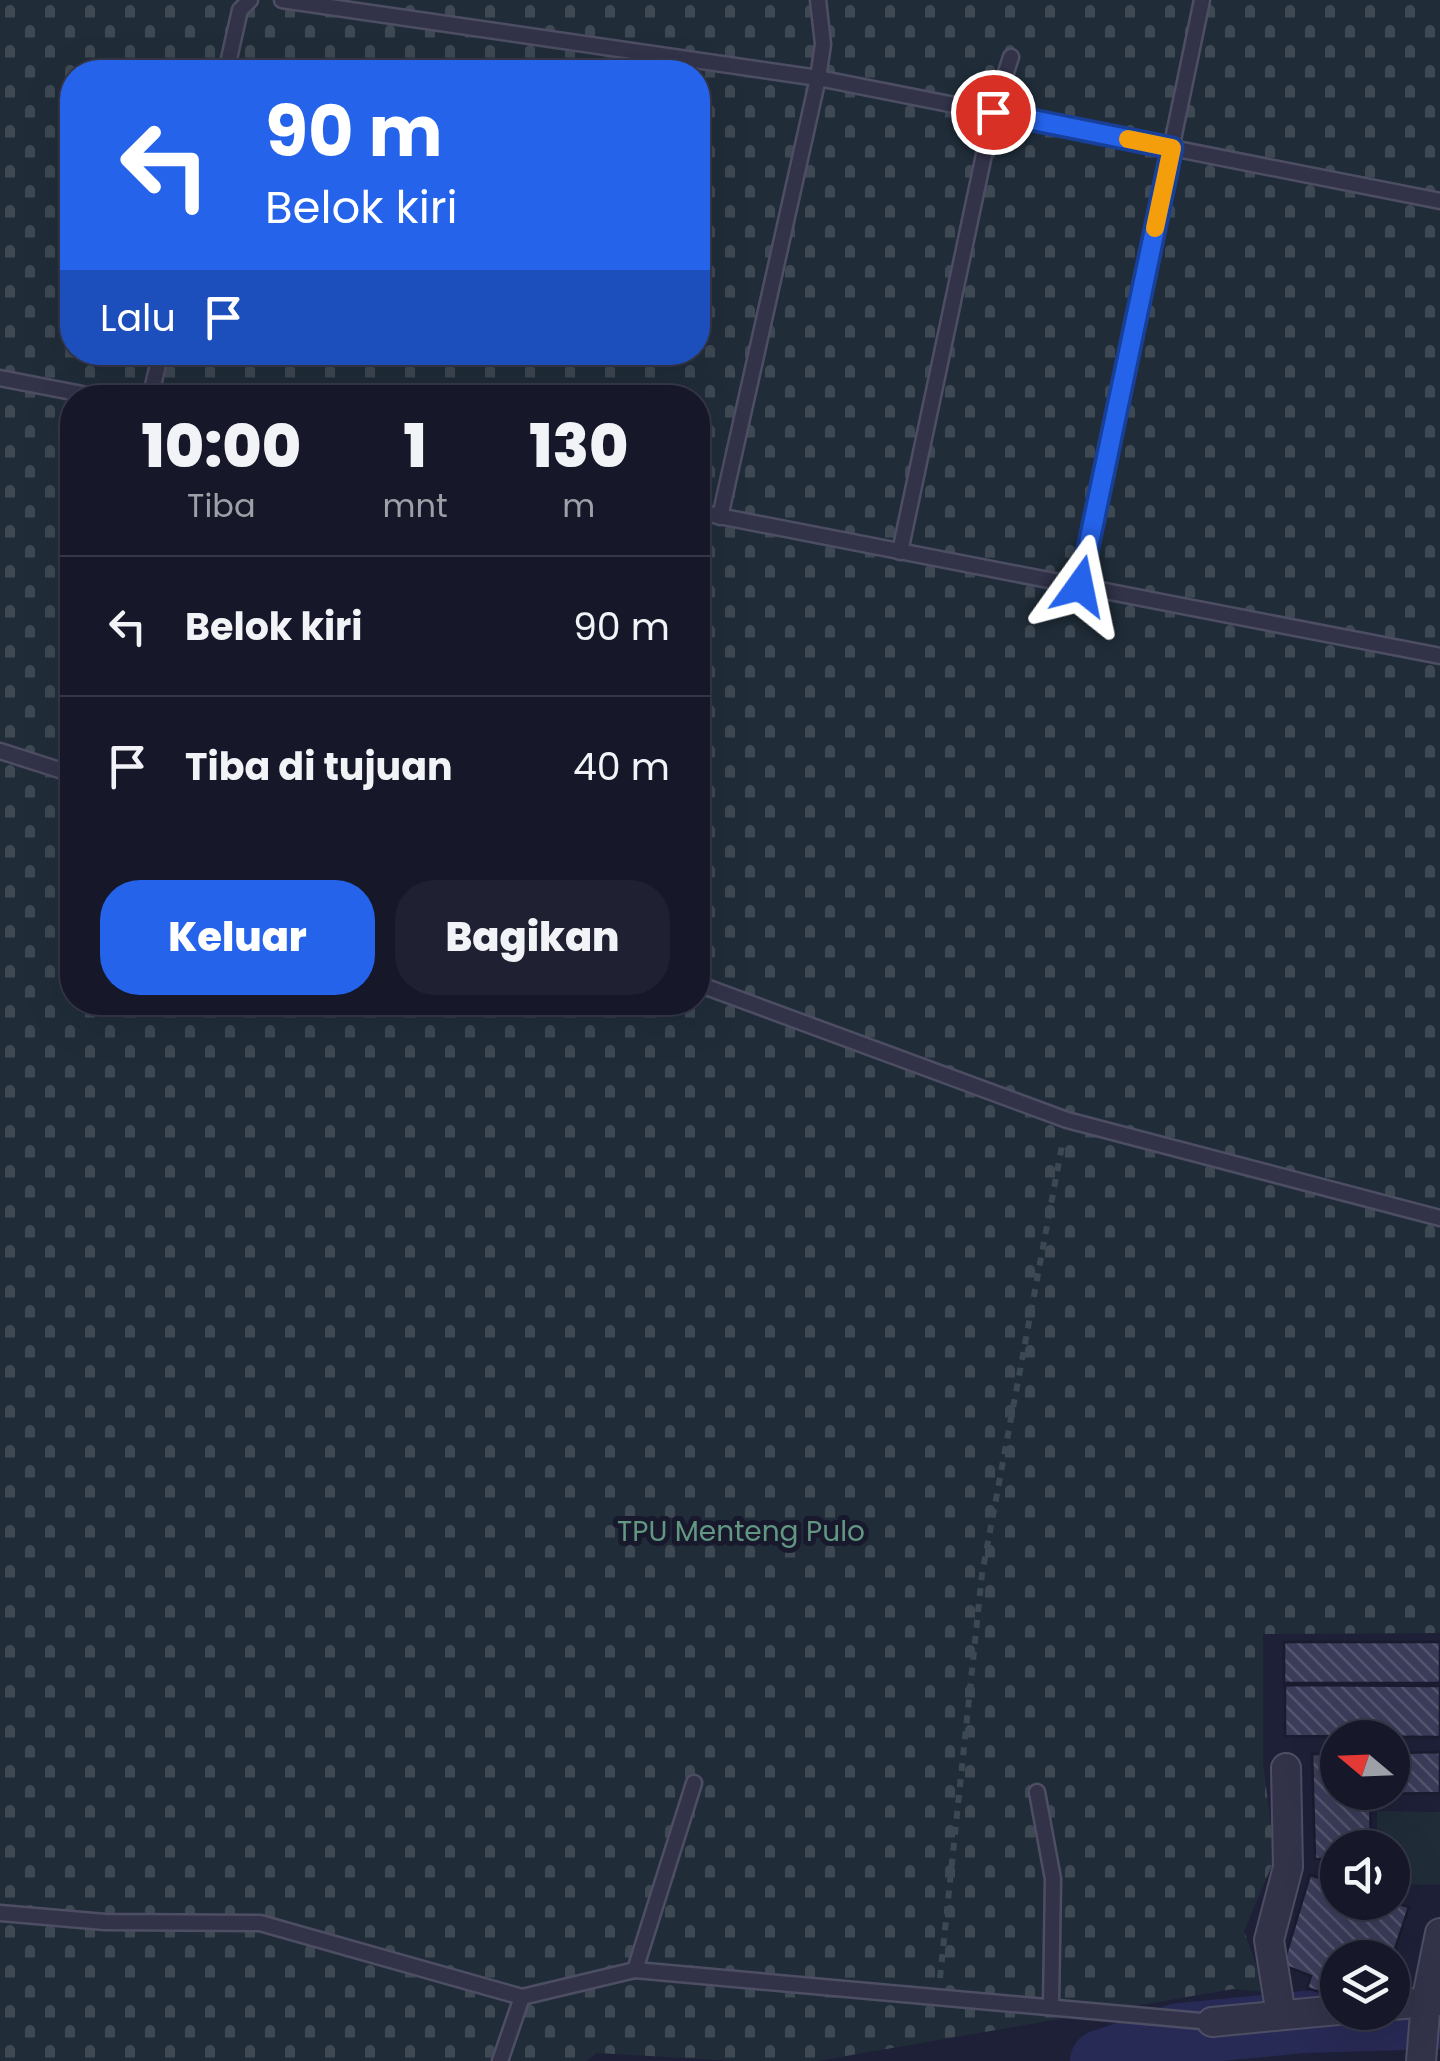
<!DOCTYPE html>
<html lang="id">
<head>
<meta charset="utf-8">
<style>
	:root { --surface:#16182a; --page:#1f2132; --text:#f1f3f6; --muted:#9ea0a8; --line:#353747; --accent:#2563eb }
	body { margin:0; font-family:Poppins,sans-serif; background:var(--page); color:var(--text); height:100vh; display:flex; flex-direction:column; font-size:38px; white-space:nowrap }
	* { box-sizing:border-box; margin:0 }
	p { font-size:32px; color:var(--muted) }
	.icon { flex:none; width:55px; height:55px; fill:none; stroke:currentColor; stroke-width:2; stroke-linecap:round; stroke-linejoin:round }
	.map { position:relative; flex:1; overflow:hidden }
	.panel { position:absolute; left:60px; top:385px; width:650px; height:630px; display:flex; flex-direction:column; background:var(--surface); border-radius:40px; box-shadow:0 10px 40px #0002,0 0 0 2px var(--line) }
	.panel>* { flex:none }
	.hud { position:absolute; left:60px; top:60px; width:650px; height:305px; border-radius:40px; box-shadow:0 10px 40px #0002,0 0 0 2px var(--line); background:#2563eb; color:#fff; overflow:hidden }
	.needle { width:65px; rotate:289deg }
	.tools { position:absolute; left:1320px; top:1720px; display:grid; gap:20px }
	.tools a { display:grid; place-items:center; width:90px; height:90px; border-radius:50%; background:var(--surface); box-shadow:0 10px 40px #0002,0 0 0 2px var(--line); font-size:50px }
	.pin { position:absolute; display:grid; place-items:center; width:85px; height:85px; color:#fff; margin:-42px; border:5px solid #fff; border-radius:50%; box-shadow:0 2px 10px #0007 }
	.me { position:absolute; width:110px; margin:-55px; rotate:12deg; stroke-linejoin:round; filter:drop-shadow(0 0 8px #0008) }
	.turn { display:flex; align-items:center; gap:35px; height:210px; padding:0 40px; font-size:45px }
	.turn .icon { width:130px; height:130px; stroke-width:2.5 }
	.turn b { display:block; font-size:70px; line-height:85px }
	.then { display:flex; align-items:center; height:95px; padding:0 40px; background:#0003; gap:20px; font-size:38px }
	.eta { display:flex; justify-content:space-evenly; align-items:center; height:170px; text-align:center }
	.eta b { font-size:60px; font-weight:800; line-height:70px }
	.cta { display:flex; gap:20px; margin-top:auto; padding:20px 40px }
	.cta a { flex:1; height:115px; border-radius:40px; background:var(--accent); color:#fff; font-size:40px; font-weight:800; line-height:115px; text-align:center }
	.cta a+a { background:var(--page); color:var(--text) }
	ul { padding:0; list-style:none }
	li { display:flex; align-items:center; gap:30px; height:140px; padding:0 40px; border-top:2px solid var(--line) }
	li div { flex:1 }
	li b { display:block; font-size:38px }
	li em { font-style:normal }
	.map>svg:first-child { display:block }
	.green { fill:#202d39 }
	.cemetery { fill:url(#cemetery-stones); fill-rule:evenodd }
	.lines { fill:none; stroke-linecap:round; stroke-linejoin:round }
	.river { stroke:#282a56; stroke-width:62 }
	.building { fill:url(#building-back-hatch); stroke:#1a1b2f; stroke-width:2.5 }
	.lane-casing { stroke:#4d4e64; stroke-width:19 }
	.street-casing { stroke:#4d4e64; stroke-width:32 }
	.path { stroke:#3b4954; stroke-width:6; stroke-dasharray:8 8; stroke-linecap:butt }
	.lane { stroke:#323349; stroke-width:14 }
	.street { stroke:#323349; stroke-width:28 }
	.route-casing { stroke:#184099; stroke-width:25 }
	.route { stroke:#2563eb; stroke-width:18 }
	.slow { stroke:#f59e0b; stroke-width:18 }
	.labels { text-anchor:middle; stroke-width:10; stroke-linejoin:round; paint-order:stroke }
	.park-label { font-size:28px; fill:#629782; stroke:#18192d }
</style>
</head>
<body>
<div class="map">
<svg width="1440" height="2061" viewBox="0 0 1440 2061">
	<defs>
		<pattern id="cemetery-stones" width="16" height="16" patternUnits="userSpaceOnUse" patternTransform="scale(2.5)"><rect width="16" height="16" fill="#202d39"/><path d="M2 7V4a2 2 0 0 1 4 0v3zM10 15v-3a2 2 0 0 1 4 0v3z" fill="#3e4954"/></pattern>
		<pattern id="building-back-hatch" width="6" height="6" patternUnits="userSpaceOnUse" patternTransform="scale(2.5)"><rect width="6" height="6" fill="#3a3c59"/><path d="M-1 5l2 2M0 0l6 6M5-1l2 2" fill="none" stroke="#54566f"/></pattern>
	</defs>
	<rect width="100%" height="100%" fill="#1e2038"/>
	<path class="green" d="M1377 1811 1440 1812V1885L1393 1884 1392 1848 1377 1847Z"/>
	<path class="cemetery" d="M0 0H1440V1633L1263 1634V1762L1275 1858 1244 1931 1266 1992 1233 1989 817 2061H736L597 2053 586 2061H0ZM72 72H698V352H72ZM72 398H698V1002H72Z"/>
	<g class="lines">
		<path class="river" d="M1101 2061 1179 2034 1304 2022 1440 2018"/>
	</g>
	<g class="building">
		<rect x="1284" y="1642" width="156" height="41"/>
		<path d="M1285 1685 1440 1686V1737L1285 1736Z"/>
		<path d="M1440 1752V1793L1370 1794 1371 1848H1338V1859H1315L1312 1754H1338V1792H1392V1753Z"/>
		<path d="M1310 1875 1338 1884V1902H1392L1409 1907 1392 1958H1338V1998L1307 1988 1311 1976 1283 1965Z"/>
	</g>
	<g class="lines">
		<g class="lane-casing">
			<g id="lane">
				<path d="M282 0 818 78 1440 201"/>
				<path d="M226 72 240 10 250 0"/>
				<path d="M0 378 103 398"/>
				<path d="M150 398 161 352"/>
				<path d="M698 512 1440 656"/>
				<path d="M720 517 818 78 823 44 818 0"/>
				<path d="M900 552 993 112 1011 57"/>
				<path d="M1080 587 1202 0"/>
				<path d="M0 751 72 774"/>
				<path d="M698 984 1067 1120 1440 1218"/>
				<path d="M1037 1792 1053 1879 1051 2007"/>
				<path d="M0 1913 105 1922 260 1923 522 1997 635 1970 1212 2022"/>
				<path d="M635 1970 694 1783"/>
				<path d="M500 2061 522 1997"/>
			</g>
		</g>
		<g class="street-casing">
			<g id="street">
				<path d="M1392 2005 1440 2001"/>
				<path d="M1281 2015 1269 1940 1288 1867 1286 1768"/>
				<path d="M1212 2022 1338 2010"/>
				<path d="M1421 2061 1426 2002 1440 1933"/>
			</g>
		</g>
		<path class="path" d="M940 1978 982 1574 1063 1140"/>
		<use href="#lane" class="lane"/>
		<use href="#street" class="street"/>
	</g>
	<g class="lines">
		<g class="route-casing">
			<path id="route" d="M993 112 1172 148 1080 586"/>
		</g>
		<use href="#route" class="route"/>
		<path class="slow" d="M1128 139 1172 148 1155 228"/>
	</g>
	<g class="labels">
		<g class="park-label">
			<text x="741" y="1541">TPU Menteng Pulo</text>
		</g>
	</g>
</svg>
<div class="tools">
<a><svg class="needle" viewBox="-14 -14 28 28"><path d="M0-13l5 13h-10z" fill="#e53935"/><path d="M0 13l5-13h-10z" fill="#9ea0a8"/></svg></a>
<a><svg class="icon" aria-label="sound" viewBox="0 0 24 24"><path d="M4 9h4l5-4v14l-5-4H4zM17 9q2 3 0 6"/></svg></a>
<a><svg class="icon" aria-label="layers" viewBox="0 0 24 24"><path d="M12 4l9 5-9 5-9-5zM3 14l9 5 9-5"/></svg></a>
</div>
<div class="pin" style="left:993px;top:112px;background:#d93025"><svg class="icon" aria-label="arrive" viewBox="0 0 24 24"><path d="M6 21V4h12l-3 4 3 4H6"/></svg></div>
<svg class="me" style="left:1080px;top:586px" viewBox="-20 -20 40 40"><path d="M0-17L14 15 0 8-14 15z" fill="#2563eb" stroke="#fff" stroke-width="4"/></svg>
<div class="hud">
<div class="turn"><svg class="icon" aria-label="left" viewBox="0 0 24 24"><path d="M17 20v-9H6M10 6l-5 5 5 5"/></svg><div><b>90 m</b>Belok kiri</div></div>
<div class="then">Lalu<svg class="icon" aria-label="arrive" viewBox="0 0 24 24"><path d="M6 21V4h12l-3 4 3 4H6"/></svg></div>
</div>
<section class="panel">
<div class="eta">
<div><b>10:00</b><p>Tiba</p></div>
<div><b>1</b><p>mnt</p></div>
<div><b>130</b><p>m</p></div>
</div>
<ul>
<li><svg class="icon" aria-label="left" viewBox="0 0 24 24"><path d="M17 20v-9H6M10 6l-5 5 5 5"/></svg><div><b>Belok kiri</b></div><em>90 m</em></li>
<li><svg class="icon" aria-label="arrive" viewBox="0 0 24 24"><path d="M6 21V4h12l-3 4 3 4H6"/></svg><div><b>Tiba di tujuan</b></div><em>40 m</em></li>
</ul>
<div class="cta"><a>Keluar</a><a>Bagikan</a></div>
</section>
</div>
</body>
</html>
